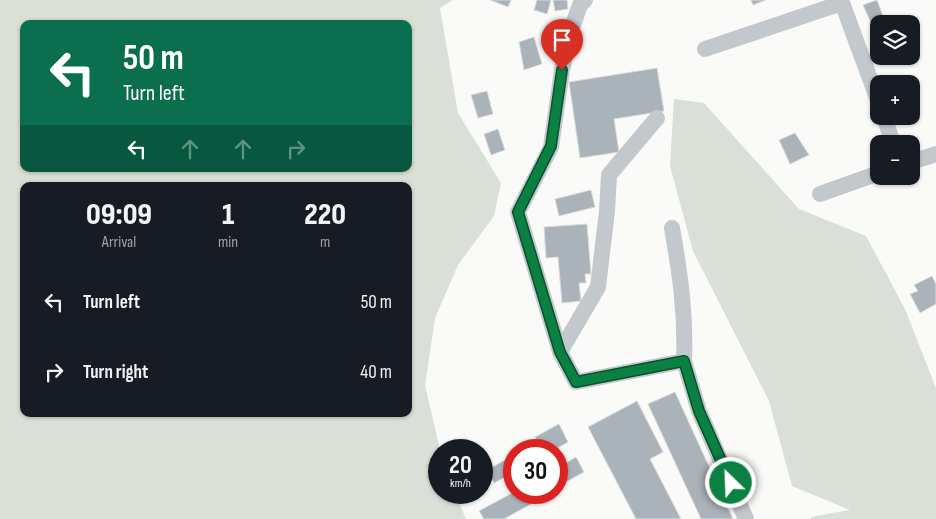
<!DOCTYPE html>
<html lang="en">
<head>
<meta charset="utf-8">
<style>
	:root { --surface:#171b24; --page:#20242c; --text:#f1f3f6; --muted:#9ea1a6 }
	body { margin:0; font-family:"Sofia Sans Condensed",sans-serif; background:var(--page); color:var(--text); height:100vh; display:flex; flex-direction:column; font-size:19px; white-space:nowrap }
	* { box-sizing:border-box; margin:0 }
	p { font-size:16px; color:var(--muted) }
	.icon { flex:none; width:28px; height:28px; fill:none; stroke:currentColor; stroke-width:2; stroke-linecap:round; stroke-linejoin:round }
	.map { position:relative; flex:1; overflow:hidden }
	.sheet { position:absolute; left:20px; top:182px; width:392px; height:235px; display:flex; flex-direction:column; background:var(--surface); border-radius:10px; box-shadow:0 1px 4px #0004 }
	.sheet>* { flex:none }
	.guide { position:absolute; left:20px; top:20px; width:392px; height:152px; border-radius:10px; box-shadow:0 1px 4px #0004; background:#0b6e4f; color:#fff; overflow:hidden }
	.controls { position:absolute; left:870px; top:15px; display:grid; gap:10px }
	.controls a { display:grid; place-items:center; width:50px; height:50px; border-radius:10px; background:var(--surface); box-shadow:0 1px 4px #0004; font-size:25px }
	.speed { position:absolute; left:428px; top:439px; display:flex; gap:10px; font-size:25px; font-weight:700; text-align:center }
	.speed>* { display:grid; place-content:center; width:65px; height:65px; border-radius:50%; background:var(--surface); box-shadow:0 1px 4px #0004; line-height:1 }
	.speed small { font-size:12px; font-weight:400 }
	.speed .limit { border:8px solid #d22; background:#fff; color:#111 }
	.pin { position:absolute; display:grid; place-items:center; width:42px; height:42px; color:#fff; margin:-51px -21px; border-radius:50% 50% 50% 0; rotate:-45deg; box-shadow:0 0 5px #0007 }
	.pin .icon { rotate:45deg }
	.me { position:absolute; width:55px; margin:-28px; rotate:336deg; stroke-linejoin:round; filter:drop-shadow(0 0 4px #0008) }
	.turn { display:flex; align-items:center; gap:18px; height:105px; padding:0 20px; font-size:22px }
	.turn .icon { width:65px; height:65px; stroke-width:2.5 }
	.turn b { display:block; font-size:35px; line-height:42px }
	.lanes { display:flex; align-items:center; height:48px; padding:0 20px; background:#0003; justify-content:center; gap:25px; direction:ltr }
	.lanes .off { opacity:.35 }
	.eta { display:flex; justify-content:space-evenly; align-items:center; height:85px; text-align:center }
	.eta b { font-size:30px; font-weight:800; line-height:35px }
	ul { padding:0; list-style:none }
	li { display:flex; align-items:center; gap:15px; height:70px; padding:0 20px }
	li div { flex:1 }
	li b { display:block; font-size:19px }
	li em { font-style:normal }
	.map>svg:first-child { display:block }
	.green { fill:#dadfd7; fill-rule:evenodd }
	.building { fill:#aab3b9; stroke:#dcdcda }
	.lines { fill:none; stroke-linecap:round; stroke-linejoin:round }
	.minor { stroke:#c3c8cc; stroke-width:16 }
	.route-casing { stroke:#07532c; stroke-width:12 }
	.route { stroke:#0b8043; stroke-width:9 }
</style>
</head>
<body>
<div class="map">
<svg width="936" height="519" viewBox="0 0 936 519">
	<rect width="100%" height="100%" fill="#fafaf8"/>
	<g class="green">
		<path d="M0 0H453L440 8 458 113 501 183 494 216 458 265 435 318 425 385 440 450 439 492 455 493 466 519H0ZM24 24H409V169H24ZM24 186H409V414H24Z"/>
		<path d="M674 99 704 103 799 209 866 236 905 309 936 388V519H811V517L850 510 792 486 769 401 693 251 670 166Z"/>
	</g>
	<g class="building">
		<path d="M490 0H511L508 7Z"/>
		<path d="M537 0H551L547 14 534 10Z"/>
		<path d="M553 0H567L568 9 555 11Z"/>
		<path d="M751 0H766L753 5Z"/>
		<path d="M877 0 886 24H879V28L874 30 863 5Z"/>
		<path d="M534 37 542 64 524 70 519 42Z"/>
		<path d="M657 68 664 111 614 119 619 152 580 158 569 82Z"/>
		<path d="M487 91 493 114 478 118 471 95Z"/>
		<path d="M498 129 505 150 491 155 484 134Z"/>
		<path d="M795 133 809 155 790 164 779 140Z"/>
		<path d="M591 190 595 207 559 216 555 199Z"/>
		<path d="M587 224 591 274H585L586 283H579L581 301 562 303 558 257 546 258 544 227Z"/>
		<path d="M932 276 936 284V304L920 313 910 294 918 291 914 285Z"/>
		<path d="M675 392 733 519H701L648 404Z"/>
		<path d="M637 401 663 452 650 459 681 519H636L588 427Z"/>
		<path d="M559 424 568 442 554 450H524L538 442 535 437Z"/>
		<path d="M514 455V472L494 483 487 470Z"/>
		<path d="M576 457 584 472 566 482 565 478 558 482 556 472 563 468 561 466Z"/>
		<path d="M514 492H553L504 519H484L479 511Z"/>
	</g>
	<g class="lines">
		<g class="minor">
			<path d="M585 0 580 5 570 33 562 70 551 147 518 212 560 352 576 382 684 361 699 411 746 519"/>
			<path d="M841 0 879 103"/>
			<path d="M705 49 842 3"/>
			<path d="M884 116 893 144"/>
			<path d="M911 162 936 154"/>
			<path d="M820 194 879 173"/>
			<path d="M672 228C680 273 686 315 684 361"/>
			<path d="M560 352 598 287 607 211 609 175 657 118"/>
		</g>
	</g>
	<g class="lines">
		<g class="route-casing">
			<path id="route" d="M562 70 551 146 518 212 560 352 576 382 684 361 699 411 731 483"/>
		</g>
		<use href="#route" class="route"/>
	</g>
</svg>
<div class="controls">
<a><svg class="icon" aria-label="layers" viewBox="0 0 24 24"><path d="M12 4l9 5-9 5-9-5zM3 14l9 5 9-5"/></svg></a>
<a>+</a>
<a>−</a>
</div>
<div class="speed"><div>20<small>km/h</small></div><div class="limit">30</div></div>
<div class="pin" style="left:562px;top:70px;background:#d93025"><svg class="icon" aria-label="arrive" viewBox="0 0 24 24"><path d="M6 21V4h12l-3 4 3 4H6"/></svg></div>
<svg class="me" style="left:731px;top:483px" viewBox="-20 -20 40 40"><circle r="17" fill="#0b8043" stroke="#fff" stroke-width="3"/><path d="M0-11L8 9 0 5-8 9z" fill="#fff"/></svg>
<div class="guide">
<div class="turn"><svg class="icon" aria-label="left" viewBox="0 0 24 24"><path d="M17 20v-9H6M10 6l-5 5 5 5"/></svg><div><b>50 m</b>Turn left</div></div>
<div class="lanes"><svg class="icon" aria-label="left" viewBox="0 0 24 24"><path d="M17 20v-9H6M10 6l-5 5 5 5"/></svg><svg class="icon off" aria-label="ahead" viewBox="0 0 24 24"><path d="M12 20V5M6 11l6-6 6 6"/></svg><svg class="icon off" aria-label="ahead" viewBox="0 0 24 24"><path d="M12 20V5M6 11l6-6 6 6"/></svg><svg class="icon off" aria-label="right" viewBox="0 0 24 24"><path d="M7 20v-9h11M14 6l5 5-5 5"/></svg></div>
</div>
<section class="sheet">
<div class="eta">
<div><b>09:09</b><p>Arrival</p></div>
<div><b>1</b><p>min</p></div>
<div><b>220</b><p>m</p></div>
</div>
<ul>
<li><svg class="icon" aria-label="left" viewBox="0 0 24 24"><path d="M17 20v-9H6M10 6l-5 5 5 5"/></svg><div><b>Turn left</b></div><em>50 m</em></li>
<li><svg class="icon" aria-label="right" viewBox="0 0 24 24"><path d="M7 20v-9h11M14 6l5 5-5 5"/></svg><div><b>Turn right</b></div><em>40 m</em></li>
</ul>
</section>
</div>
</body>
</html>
